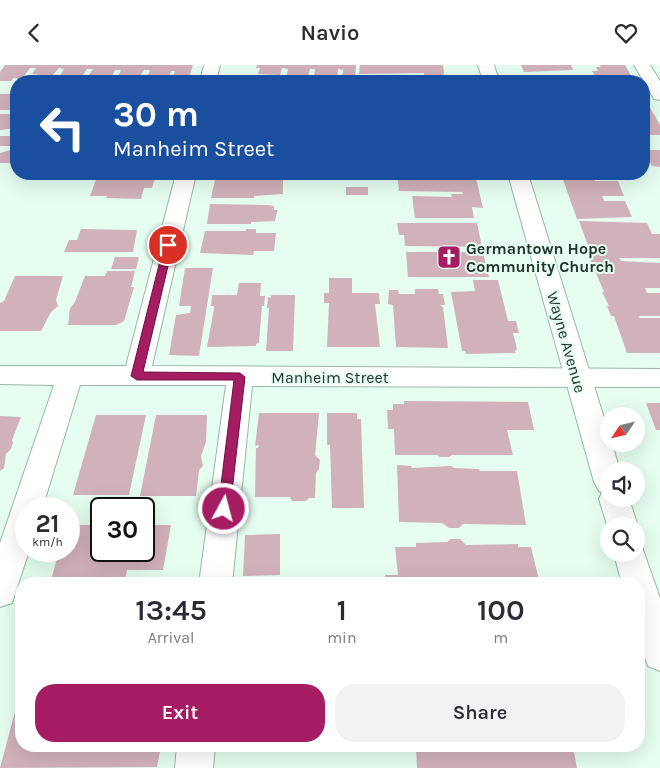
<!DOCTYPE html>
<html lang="en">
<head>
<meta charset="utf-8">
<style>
	:root { --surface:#fff; --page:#f2f2f3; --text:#2b2b33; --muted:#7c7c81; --accent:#a61c63 }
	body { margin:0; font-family:Karla,sans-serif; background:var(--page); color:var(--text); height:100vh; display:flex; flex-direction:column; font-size:19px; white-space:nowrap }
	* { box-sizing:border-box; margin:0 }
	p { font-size:16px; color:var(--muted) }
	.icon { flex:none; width:28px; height:28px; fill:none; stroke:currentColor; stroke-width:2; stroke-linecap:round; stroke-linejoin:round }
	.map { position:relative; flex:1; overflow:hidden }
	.drawer { position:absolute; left:15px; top:512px; width:630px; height:175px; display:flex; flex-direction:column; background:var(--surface); border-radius:20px; box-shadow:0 5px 20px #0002 }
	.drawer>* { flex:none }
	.banner { position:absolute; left:10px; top:10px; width:640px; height:105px; border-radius:20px; box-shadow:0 5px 20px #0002; background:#1a4fa0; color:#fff; overflow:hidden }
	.needle { width:32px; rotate:235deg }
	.fabs { position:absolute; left:600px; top:342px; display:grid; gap:10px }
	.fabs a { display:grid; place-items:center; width:45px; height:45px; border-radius:50%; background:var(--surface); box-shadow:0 5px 20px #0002; font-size:25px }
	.speed { position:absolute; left:15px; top:432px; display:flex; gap:10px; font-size:25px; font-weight:700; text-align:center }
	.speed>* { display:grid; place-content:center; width:65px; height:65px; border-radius:50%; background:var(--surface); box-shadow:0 5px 20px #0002; line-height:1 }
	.speed small { font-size:12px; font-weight:400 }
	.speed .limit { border:2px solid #111; border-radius:8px; background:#fff; color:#111 }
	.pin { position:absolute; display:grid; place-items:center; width:42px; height:42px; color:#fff; margin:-21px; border:2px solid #fff; border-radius:50%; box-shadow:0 1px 5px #0007 }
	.me { position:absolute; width:55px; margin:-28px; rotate:7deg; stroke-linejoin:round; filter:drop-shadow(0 0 4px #0008) }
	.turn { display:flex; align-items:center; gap:18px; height:105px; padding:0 20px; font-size:22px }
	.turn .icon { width:65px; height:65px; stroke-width:2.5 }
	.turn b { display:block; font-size:35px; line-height:42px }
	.eta { display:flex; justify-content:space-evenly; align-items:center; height:85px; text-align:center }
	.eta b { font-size:30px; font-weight:600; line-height:35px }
	.action { display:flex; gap:10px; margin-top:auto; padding:10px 20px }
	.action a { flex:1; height:58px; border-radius:20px; background:var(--accent); color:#fff; font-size:20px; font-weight:600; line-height:58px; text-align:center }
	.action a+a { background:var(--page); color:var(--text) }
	header { display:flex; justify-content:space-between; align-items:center; height:65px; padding:0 20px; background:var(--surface); font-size:22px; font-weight:600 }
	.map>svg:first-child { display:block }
	.building { fill:#d1b1bc }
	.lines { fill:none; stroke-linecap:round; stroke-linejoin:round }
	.street-casing { stroke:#99b7a7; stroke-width:2 }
	.secondary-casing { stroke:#99b7a7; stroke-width:2 }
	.street { fill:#fff; fill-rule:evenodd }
	.secondary { fill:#fff; fill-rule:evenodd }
	.route { fill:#a61c63; stroke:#6c1240 }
	.labels { text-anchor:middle; stroke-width:4; stroke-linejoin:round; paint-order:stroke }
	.poi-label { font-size:16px; font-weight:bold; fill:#27332d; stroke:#e5fef1; text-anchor:start }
	.street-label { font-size:16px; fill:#27332d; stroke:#e5fef1 }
</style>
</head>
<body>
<header><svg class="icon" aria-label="back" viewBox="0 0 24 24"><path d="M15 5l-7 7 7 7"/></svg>Navio<svg class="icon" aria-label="heart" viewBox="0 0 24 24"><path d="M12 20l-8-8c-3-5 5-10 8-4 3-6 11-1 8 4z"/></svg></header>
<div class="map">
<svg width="660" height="703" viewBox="0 0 660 703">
	<rect width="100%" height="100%" fill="#e5fef1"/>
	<g class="building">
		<path d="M5 0H193L189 13H173L175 6H171L169 12H147L150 5H144L140 11H118L121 5H115L112 11 89 10 93 4H87L83 10 59 12 64 4 59 3 52 11 32 9 36 3H30L22 14 13 13 11 16H0V7Z"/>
		<path d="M257 0H356L355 14H342L343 5 338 4 337 13 314 12 315 4H310L308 12 287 10 288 4 282 3 280 10 258 9 260 3H256Z"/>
		<path d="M360 0H443L444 8 443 11 424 10V8L359 9Z"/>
		<path d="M521 0H571L573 5 524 7Z"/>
		<path d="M599 0H625L634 16H598L592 6H598L596 2H601Z"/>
		<path d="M390 11 455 13 456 16H390Z"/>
		<path d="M525 12H579L581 16H527Z"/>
		<rect x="0" y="29" width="16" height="16"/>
		<path d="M644 32 660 60V70H644Z"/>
		<path d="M0 49H16V63L0 65Z"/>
		<rect x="0" y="71" width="16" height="10"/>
		<path d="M11 85H16V98H0V88Z"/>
		<path d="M644 85H660V102L652 101 648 93H644Z"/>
		<path d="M397 109H475L483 143 472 142 474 153H415L412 131 452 132 451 129H463L462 127 399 126Z"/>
		<path d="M561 109H613L615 113 594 112 595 116H618L624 131H602L603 133 604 136H625L632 152 577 154Z"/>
		<path d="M97 112 155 113 152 123H144L141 134 106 133 107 131H90Z"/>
		<path d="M215 114 283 115V129L254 131V133H211Z"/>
		<rect x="346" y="122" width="22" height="8"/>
		<path d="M210 139 267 140 274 141V145H278L277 147 275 156 251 157V159H207Z"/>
		<path d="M579 156 647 158 652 169H660V193H619L621 196 660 198V223H645L647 228H660V251H639L640 253H660V288H627L614 251H611L607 241H609L602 227H604L590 194H593Z"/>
		<path d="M397 158H477L482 182 405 181 404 170H399Z"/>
		<path d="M81 164 137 165 133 187H64L69 175H77Z"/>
		<path d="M246 164H256V168H276L274 186H254L253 190 200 188 205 166H246Z"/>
		<path d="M406 187H483L489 212H408Z"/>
		<path d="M115 192H139L136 204H111Z"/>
		<path d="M185 203H213L199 291 169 290 176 250 190 248 191 241H179Z"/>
		<path d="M107 206H135L131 222H134L124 256 116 260H68L70 243 75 237 85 211H105Z"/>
		<path d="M15 211H63L56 235 58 241 51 247 41 266H0V238L4 236Z"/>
		<path d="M329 213H352V228H379L380 239H375L380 282H327L329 238H324V228H329Z"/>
		<path d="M473 215H498L508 256H516L519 268H513L517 284 515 286 516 288 466 289 465 286H462L451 227 475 226Z"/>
		<path d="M239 218H261L260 231H265L264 241H262L259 278 256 279V281L207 282 214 244V241H211L212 230H237Z"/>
		<path d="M415 224H438L439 229H443L445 240H440L443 242 448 283 396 282 393 240 388 239 389 225H398L399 229H415Z"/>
		<path d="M271 230H295L293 286H266L269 243H267L268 232 271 233Z"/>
		<path d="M404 336 528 337 534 365H507L513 390H452L449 392H440L437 390H395L394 364H388L387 345H393V339H404Z"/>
		<path d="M646 338H660V365H656Z"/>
		<path d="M259 348H319L315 390 320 395 319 404 316 408 315 433H309L306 436H292L290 432H255L256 383H258L259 380 255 381Z"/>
		<path d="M327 348H357V354H361L364 443H332L330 380H327Z"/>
		<path d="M96 350H146L129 430H73Z"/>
		<path d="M156 350H207L206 377 201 391 203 401 199 405 196 431H140Z"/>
		<path d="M0 351 21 352 12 375 13 378 11 384 6 389 4 403 0 406Z"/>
		<path d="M397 400 411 401 412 403 451 401 454 403 479 404 480 406H517L526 460 463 459 459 463H449L442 458 399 457Z"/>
		<path d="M69 460H101V486H144V460H171L163 505H127L124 519H50L59 486H69Z"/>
		<path d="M280 469V510L243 511 245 470Z"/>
		<path d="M451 474H460L466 480 518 479V482H531L540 519H385V510H398L395 482H416V478L447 477Z"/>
		<path d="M21 624V681H161L157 702 0 703Z"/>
		<path d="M416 681H573L577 703H417Z"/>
	</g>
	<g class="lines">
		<g class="street-casing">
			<g id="street">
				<path d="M204 0H220L216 16H200Z"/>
				<path d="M634 0H650L660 16V35L654 34Z"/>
				<path d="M176 109H196L152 301 660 304V322L252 321 232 519H199L226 320H80L42 444H26V486H29L12 538 0 542V478L54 320 0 319V301H126Z"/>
				<path d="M177 681H215L213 703H175Z"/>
			</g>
		</g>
		<g class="secondary-casing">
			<g id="secondary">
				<path d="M478 0H494L499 16H483Z"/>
				<path d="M508 109H528L609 369V379H612L620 406H609V434H629L638 461 636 464V461H609V466L599 434 602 427 599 426 594 417Z"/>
				<path d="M636 477 641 479 660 533V606L648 601 639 576V519H622L614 489H636Z"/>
			</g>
		</g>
		<use href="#street" class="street"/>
		<use href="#secondary" class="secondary"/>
	</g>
	<path class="route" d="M168 178 173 180 143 307 240 308 245 312 230 444 224 450 218 444 234 315H137L131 311 164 180Z"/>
	<defs>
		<g id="church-square" transform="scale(1.25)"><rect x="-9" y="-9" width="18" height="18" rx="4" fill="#a61c63" stroke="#e5fef1"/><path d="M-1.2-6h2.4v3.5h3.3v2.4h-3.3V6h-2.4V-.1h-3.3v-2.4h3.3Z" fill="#fff"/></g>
	</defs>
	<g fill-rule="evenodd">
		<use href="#church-square" x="449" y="192"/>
	</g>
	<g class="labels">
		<g class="poi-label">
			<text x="466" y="189">Germantown Hope<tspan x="466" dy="18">Community Church</tspan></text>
		</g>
		<g class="street-label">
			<text transform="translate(567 277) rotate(74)" y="6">Wayne Avenue</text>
			<text x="330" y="318">Manheim Street</text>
		</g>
	</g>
</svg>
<div class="fabs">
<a><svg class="needle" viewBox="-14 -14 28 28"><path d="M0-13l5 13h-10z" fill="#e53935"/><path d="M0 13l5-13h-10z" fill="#7c7c81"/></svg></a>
<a><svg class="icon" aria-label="sound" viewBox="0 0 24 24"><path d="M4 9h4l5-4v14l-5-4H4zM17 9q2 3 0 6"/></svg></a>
<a><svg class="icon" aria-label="search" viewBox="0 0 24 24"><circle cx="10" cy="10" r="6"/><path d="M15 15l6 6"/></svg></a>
</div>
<div class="speed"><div>21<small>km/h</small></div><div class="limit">30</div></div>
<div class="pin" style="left:168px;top:180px;background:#d93025"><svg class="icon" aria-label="arrive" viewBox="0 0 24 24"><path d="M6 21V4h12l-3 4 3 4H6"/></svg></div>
<svg class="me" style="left:224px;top:444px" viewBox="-20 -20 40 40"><circle r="17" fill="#a61c63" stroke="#fff" stroke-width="3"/><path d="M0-11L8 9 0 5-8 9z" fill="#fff"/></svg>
<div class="banner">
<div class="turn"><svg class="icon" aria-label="left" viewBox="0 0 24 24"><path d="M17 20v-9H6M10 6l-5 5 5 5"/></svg><div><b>30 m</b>Manheim Street</div></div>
</div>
<section class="drawer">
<div class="eta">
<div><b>13:45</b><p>Arrival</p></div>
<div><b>1</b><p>min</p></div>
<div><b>100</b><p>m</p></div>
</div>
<div class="action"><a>Exit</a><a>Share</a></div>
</section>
</div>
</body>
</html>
